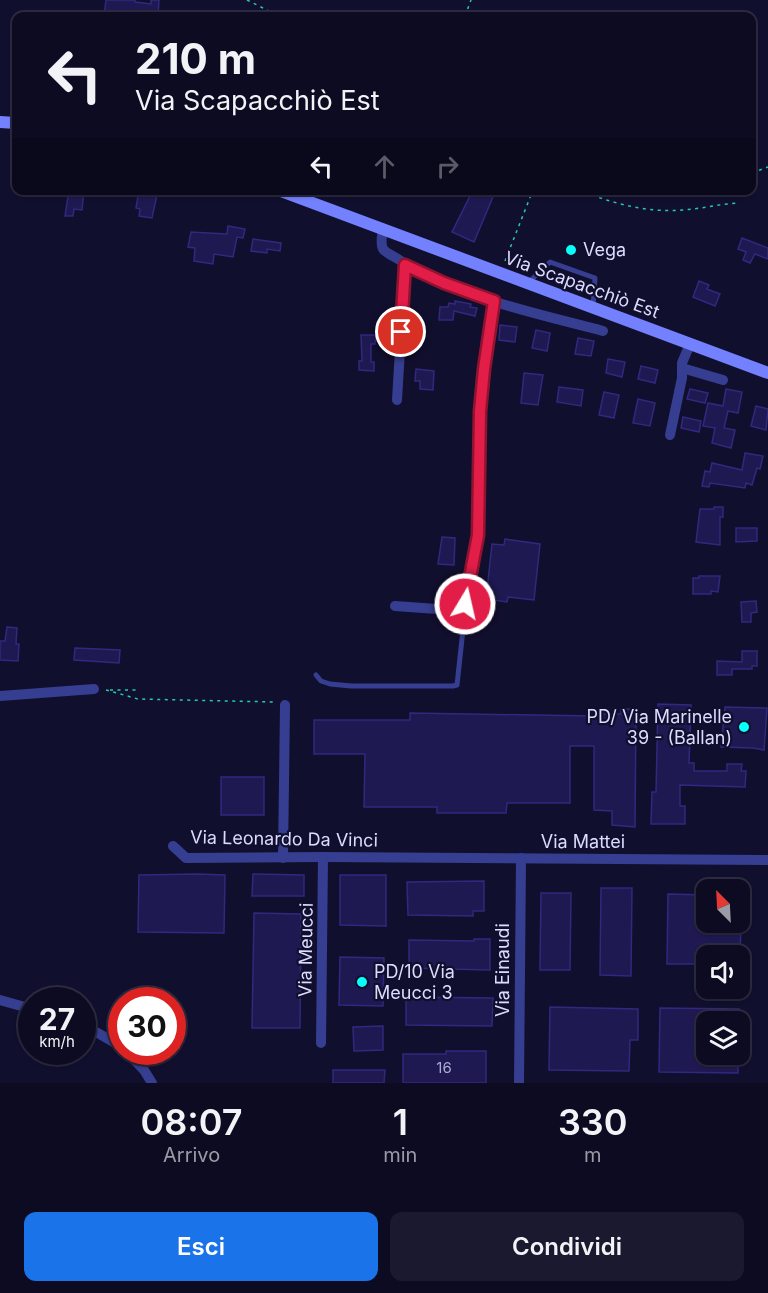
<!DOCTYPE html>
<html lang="it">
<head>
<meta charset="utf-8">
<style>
	:root { --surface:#0d0b22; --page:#1b192f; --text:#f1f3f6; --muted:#9a9ba5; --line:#2d2b40; --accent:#1a73e8 }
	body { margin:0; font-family:Inter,sans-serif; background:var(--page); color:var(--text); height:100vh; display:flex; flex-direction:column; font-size:22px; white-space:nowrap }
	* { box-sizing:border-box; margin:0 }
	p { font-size:20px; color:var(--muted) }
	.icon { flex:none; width:33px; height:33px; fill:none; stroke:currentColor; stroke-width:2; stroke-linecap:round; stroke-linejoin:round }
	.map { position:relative; height:1083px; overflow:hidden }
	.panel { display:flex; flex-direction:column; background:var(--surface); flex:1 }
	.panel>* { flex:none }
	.banner { position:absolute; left:12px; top:12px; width:744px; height:183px; border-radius:12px; box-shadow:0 2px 4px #0004,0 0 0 2px var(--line); background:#0d0b22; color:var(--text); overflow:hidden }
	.needle { width:39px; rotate:336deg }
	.buttons { position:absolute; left:696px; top:879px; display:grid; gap:12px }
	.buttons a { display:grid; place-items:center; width:54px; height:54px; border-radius:12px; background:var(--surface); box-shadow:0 2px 4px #0004,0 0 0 2px var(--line); font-size:30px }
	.speed { position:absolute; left:18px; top:987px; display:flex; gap:12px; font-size:30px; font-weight:700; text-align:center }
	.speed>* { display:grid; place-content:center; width:78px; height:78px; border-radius:50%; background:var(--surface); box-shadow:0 2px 4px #0004,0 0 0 2px var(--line); line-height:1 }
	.speed small { font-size:15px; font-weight:400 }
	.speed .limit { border:9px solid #d22; background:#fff; color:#111 }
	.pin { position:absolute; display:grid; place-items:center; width:51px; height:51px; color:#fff; margin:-26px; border:3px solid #fff; border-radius:50%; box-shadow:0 2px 6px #0007 }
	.me { position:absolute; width:66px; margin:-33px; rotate:9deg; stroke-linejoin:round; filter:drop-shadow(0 0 4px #0008) }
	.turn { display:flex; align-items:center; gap:21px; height:126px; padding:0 24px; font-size:27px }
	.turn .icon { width:78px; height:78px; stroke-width:2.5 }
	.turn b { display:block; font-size:42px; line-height:51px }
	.lanes { display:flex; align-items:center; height:57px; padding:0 24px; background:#0003; justify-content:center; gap:30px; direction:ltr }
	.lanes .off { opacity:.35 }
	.eta { display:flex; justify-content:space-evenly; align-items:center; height:102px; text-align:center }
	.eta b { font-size:36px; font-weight:600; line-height:42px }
	.button { display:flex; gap:12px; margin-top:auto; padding:12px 24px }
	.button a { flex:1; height:69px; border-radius:12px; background:var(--accent); color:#fff; font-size:24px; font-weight:600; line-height:69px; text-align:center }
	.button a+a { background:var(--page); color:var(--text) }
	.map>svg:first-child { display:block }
	.building { fill:#1e1951; stroke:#30297f; stroke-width:1.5 }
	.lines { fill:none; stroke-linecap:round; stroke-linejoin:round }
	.path { stroke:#25caac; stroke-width:1.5; stroke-dasharray:3 4.5; stroke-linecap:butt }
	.service { stroke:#363e91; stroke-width:5 }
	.minor { stroke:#363e91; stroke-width:10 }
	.secondary { stroke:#7381ff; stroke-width:12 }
	.route-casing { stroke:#92132f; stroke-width:15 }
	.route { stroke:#e11d48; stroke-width:10 }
	.poi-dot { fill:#08fffa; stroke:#110f2e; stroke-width:2 }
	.labels { text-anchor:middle; stroke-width:4.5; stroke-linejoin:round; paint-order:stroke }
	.number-label { font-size:15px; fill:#acabd4 }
	.poi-label { font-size:18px; fill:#dcdcff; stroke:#110f2e; text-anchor:start }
	.street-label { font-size:18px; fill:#dcdcff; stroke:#110f2e }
</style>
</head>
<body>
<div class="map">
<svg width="768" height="1083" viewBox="0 0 768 1083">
	<rect width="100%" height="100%" fill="#110f2e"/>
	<g class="building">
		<path d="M106 0H135V2L151 4V0H159L158 16H104Z"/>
		<path d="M69 190H84L82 210 74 209 73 216H65Z"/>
		<path d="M139 190H158L152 218 139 216 140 209 136 208Z"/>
		<path d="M473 190H491L495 192 474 242 452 232Z"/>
		<path d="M228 226 245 229 243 238 237 237 233 257 214 254 213 264 194 261 195 248 188 247 191 232 227 234Z"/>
		<path d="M742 238 768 248V259L755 254 750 263 743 260 746 252 738 249Z"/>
		<path d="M253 239 281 243 280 251 267 249V253L251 251Z"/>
		<path d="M699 281 709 285 707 289 720 294 715 306 693 297Z"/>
		<path d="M455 301 471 304 470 307 477 308 475 316 454 311 453 320H439L440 307H448L449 303 455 304Z"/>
		<path d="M500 325 517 327 515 342 499 340Z"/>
		<path d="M536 330 550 333 547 351 532 348Z"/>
		<path d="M361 335H376L375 344H371V362H374V371L359 370V361H362Z"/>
		<path d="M578 338 594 341 591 356 575 354Z"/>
		<path d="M608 359 625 362 622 377 606 373Z"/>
		<path d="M641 366 658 370 655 383 638 379Z"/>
		<path d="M416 369 434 371 433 390 420 389V381H415Z"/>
		<path d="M524 373 543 375 538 405 521 403Z"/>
		<path d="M559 387 583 390 581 406 557 402Z"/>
		<path d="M690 389 708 393 705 403 687 399Z"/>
		<path d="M726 389 742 392 738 413 728 411 724 428 735 430 731 448 712 443 715 428 703 426 708 403 723 406Z"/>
		<path d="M604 392 619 395 614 418 599 415Z"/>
		<path d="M638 399 655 403 650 426 633 423Z"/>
		<path d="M756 406 768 409 766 430 751 426Z"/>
		<path d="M683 417 701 421 699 432 681 428Z"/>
		<path d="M745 453 763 456 760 469 757 468 752 485 746 483 745 488 710 483 709 487 702 486 705 471 710 472 712 463 742 470Z"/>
		<path d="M714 507H723V517H720V545L696 542 700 509H714Z"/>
		<path d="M736 528H757V541L736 542Z"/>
		<path d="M442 537 455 538 454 565 438 564Z"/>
		<path d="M505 539 540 544 534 600 508 597 507 602 486 599 492 544 504 545Z"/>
		<path d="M699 576H720L718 592 711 591V594H693V578H699Z"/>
		<path d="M756 601 757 612 751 613V622H742L741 602Z"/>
		<path d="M7 627 17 628 16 644H19L18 661 0 660V641H5Z"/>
		<path d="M75 648 120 650 119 663 74 660Z"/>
		<path d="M742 651H757V666H752V669H732V675H717V661L742 662Z"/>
		<path d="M658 704 691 705 689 763H694V771H727V764H742L741 771H746L745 787 680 785V806H685V824H651L652 792H656Z"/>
		<path d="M725 707 767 708 764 750 753 748 721 747Z"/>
		<path d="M621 709H636L635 827 612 825V811L594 810V746H570V803H507L506 813H437V807H364L365 754H314V720H410V713L594 716V714H621Z"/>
		<rect x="221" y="777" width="43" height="38"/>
		<path d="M198 874 225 875 224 933 138 932 139 875Z"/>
		<path d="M253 874 304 875V896H252Z"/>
		<path d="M340 875H386V926L340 925Z"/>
		<path d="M484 881V911H473V916L408 915 407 882Z"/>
		<path d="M601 888H632L631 976 600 975Z"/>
		<path d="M541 893H571L570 970H540Z"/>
		<path d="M668 894 706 895V922H741L740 956H706V964H667Z"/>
		<path d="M254 913 301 914 300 1028H252Z"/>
		<path d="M474 939H490V970L409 968V940L474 941Z"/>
		<path d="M340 957 384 958 383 1006 339 1005Z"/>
		<path d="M406 997 493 998 492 1026 406 1025Z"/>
		<path d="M550 1007 638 1009V1040H630L629 1071 549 1070Z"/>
		<path d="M660 1008 739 1009V1022H706V1054H738V1073L659 1072Z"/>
		<path d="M383 1026V1050L354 1051 353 1027Z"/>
		<path d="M446 1051H486V1083H403V1054H446Z"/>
		<path d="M333 1070H385L384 1083H333Z"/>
	</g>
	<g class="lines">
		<g class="path">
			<path d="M247 0 279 16"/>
			<path d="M465 16 471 0"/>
			<path d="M752 173 768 167"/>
			<path d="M256 190 269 196"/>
			<path d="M578 190C612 203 646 213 682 210 701 209 719 204 738 203"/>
			<path d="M671 190H678"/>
			<path d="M505 261 533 190"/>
			<path d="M106 690 138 699 275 702"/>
			<path d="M110 690H137"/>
		</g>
		<g class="service">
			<path d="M529 282 550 262 595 278 593 306"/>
			<path d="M316 675 321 681 330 684 351 686H453L457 685 465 611"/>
		</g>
		<g class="minor">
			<path d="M383 230C382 236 380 243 383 249 386 253 393 256 398 259 452 296 539 314 603 331"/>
			<path d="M682 368 723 380"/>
			<path d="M397 400 405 265"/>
			<path d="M670 435 682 378V363L690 344"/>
			<path d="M395 606 465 611 478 535 480 411 484 370 494 301"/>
			<path d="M0 696 94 689"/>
			<path d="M173 846 186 858 323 857 768 860"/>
			<path d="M283 858 285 705"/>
			<path d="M0 1000 32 1009"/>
			<path d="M82 1027 96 1032 122 1047"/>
			<path d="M321 1043 323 857"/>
			<path d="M127 1052 144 1070 152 1083"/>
			<path d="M519 1083 521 858"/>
		</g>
		<g class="secondary">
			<path d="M0 122 16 123"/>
			<path d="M278 190 768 373"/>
		</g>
	</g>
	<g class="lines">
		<g class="route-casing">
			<path id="route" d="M401 332 405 265 444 283 494 301 484 369 480 411 478 535 465 604"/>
		</g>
		<use href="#route" class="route"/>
	</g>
	<g class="poi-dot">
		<circle cx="571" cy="250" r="6"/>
		<circle cx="744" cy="727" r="6"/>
		<circle cx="362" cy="982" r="6"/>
	</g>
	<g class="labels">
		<g class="number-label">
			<text x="444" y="1073">16</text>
		</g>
		<g class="poi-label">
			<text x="583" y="256">Vega</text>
			<text x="732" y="723" text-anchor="end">PD/ Via Marinelle<tspan x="732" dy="21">39 - (Ballan)</tspan></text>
			<text x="374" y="978">PD/10 Via<tspan x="374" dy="21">Meucci 3</tspan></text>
		</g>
		<g class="street-label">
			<text transform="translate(582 285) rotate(20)" y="6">Via Scapacchiò Est</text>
			<text transform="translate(284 839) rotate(1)" y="6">Via Leonardo Da Vinci</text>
			<text x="583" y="848">Via Mattei</text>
			<text transform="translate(306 950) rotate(-89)" y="6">Via Meucci</text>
			<text transform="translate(503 970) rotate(-90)" y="6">Via Einaudi</text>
		</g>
	</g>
</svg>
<div class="buttons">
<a><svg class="needle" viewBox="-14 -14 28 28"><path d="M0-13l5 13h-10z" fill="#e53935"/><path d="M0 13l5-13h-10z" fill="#9a9ba5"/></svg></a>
<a><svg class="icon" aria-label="sound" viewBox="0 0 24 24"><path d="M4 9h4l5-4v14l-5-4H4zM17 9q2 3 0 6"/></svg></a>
<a><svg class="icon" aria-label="layers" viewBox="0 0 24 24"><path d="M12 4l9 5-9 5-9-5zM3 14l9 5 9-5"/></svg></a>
</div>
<div class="speed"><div>27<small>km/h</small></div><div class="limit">30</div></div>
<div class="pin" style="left:401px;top:332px;background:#d93025"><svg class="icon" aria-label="arrive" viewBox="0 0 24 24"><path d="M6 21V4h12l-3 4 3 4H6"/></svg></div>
<svg class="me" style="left:465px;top:604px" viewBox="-20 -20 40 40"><circle r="17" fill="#e11d48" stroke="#fff" stroke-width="3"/><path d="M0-11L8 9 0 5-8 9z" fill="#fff"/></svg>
<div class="banner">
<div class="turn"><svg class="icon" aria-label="left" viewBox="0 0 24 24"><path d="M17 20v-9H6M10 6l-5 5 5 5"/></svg><div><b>210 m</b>Via Scapacchiò Est</div></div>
<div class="lanes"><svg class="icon" aria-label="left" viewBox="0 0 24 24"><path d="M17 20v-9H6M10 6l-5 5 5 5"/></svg><svg class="icon off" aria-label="ahead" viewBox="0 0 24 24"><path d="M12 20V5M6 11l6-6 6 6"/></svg><svg class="icon off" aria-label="right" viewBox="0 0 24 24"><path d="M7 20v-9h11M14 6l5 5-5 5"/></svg></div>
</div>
</div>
<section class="panel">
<div class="eta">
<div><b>08:07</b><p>Arrivo</p></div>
<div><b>1</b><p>min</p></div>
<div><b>330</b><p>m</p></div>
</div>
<div class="button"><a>Esci</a><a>Condividi</a></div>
</section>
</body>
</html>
